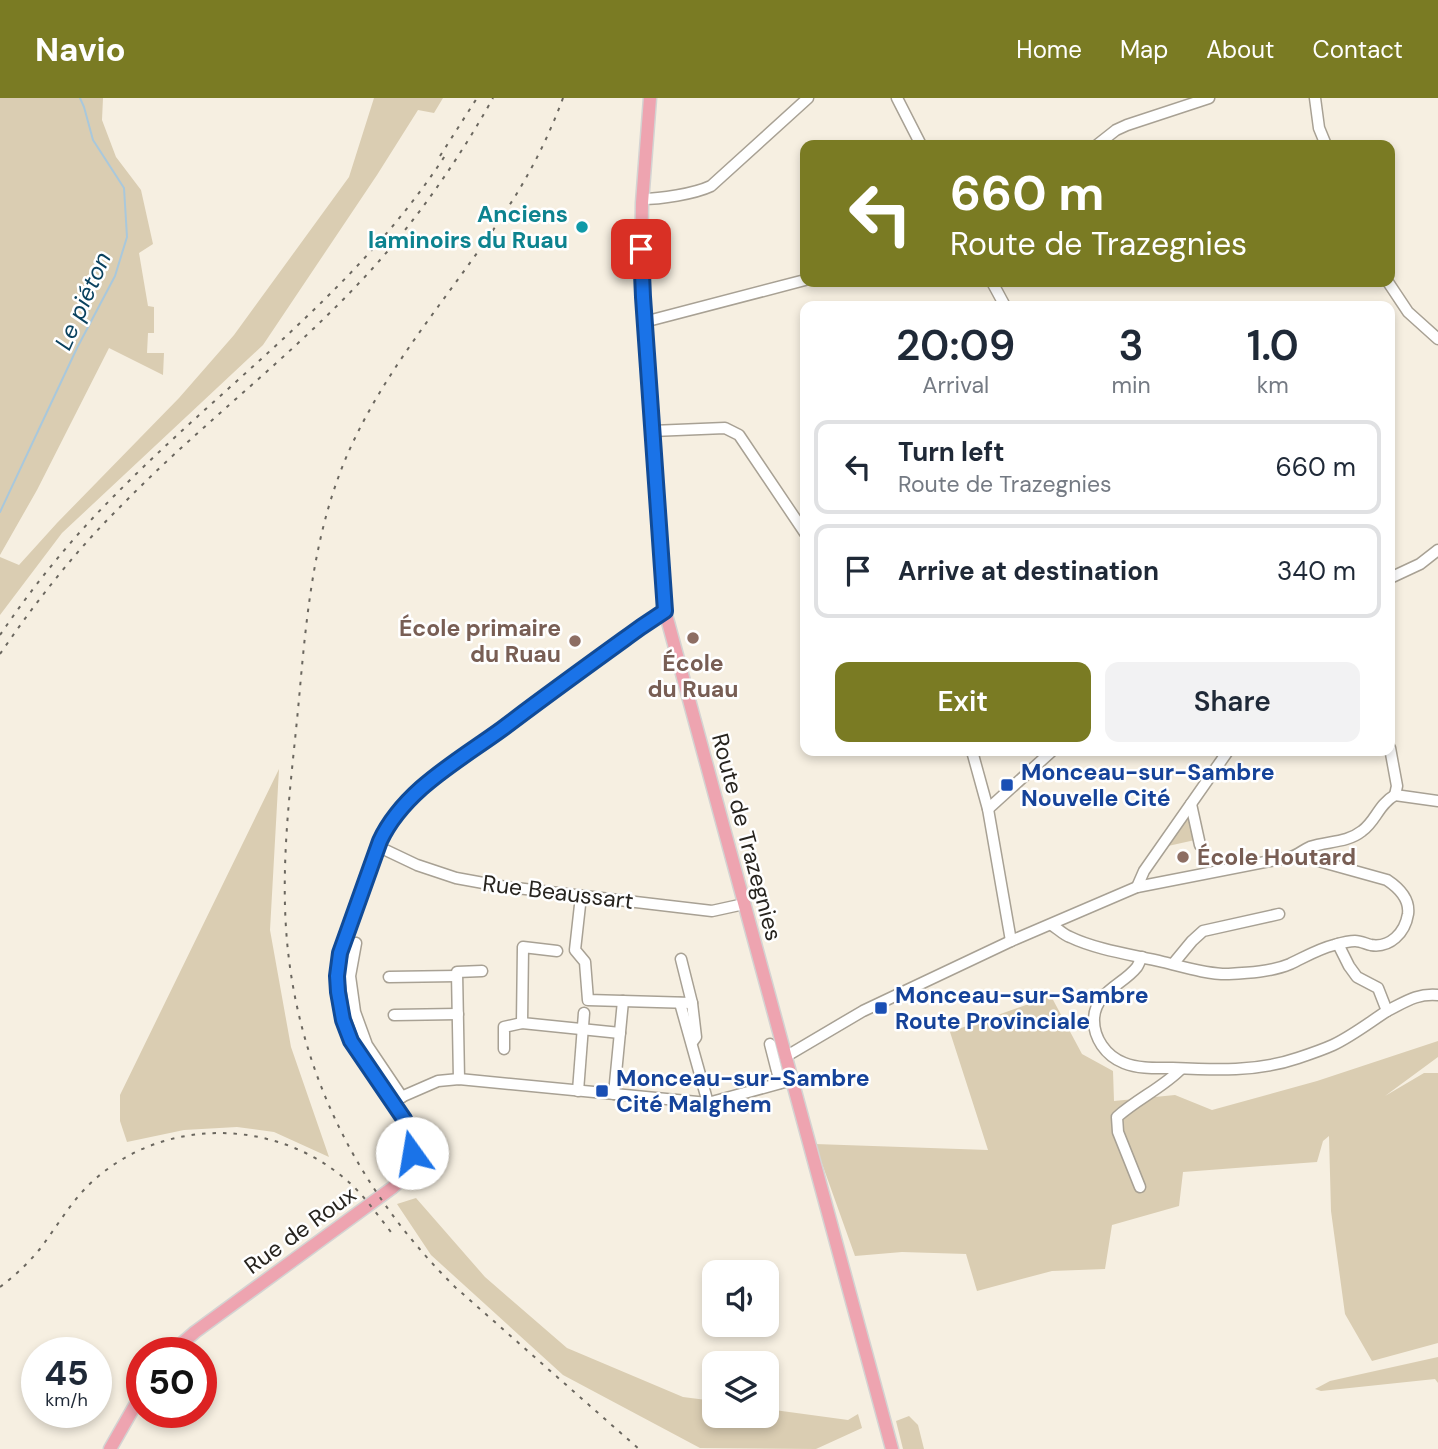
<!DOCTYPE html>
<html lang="en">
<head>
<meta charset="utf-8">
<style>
	:root { --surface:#fff; --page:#f2f2f3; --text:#1f2937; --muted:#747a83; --line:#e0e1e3; --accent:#7a7b23 }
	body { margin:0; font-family:"DM Sans",sans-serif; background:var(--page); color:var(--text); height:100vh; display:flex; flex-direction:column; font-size:26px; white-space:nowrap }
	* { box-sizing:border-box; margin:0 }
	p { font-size:23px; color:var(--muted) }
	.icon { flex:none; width:38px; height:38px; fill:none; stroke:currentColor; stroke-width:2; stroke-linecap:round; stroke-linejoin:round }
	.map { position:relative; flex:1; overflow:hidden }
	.details { position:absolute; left:800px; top:203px; width:595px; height:455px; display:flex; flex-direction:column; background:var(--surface); border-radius:14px; box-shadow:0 4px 10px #0003 }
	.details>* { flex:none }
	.hud { position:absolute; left:800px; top:42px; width:595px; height:147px; border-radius:14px; box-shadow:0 4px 10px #0003; background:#7a7b23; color:#fff; overflow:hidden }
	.controls { position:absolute; left:702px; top:1162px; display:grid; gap:14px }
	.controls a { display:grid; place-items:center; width:77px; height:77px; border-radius:14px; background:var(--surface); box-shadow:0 4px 10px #0003; font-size:35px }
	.speed { position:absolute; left:21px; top:1239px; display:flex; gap:14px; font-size:35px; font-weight:700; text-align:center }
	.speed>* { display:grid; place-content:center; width:91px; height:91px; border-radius:50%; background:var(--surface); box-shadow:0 4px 10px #0003; line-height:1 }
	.speed small { font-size:18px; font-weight:400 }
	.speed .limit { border:10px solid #d22; background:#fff; color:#111 }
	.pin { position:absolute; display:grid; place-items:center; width:60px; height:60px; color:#fff; margin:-30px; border-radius:14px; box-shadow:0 4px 10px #0006 }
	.me { position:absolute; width:77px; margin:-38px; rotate:347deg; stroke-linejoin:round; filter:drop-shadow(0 0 5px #0008) }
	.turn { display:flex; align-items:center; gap:24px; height:147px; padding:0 35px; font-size:32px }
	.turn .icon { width:91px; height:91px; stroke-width:2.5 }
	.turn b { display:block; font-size:49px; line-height:60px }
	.eta { display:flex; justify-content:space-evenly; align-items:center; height:119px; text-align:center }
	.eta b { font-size:42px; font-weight:600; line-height:49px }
	.cta { display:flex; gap:14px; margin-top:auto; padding:14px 35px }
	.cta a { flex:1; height:80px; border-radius:14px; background:var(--accent); color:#fff; font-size:28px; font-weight:600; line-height:80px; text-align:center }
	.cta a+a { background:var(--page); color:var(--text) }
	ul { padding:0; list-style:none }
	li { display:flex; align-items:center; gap:21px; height:94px; margin:0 14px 10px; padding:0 21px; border:4px solid var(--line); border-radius:14px }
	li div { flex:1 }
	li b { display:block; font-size:26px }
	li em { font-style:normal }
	header { display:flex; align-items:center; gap:42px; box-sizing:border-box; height:98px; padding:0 35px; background:var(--accent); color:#fff }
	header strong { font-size:33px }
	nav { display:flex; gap:38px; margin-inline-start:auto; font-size:24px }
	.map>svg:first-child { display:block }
	.green { fill:#dacdb2 }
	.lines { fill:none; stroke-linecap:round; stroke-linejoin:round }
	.stream { stroke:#a9c8dc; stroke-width:2 }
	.minor-casing { stroke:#a8a194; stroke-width:13 }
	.major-casing { stroke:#d4d3d2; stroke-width:15 }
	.minor { stroke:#fff; stroke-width:10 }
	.major { stroke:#eea4b0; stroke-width:12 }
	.rail { stroke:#6b675f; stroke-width:2; stroke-dasharray:3.5 7; stroke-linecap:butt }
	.route-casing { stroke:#114b97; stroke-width:18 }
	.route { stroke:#1a73e8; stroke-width:12 }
	.culture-dot { fill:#0f9aa8; stroke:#fff; stroke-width:2.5 }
	.education-dot { fill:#8d6e63; stroke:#fff; stroke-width:2.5 }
	.transit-dot { fill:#1a4fb4; stroke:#fff; stroke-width:2.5 }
	.labels { text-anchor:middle; stroke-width:5; stroke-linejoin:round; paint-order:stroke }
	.culture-label { font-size:23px; font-weight:bold; fill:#0d838f; stroke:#fff; text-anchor:end }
	.education-label { font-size:23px; font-weight:bold; fill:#785e54; stroke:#fff; text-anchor:end }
	.transit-label { font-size:23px; font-weight:bold; fill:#164399; stroke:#fff; text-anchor:start }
	.street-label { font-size:23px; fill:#27241f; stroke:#fff }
	.water-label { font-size:24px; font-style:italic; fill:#0a425f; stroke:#fff }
</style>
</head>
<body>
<header>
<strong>Navio</strong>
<nav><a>Home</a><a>Map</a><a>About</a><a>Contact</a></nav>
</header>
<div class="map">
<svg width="1438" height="1351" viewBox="0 0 1438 1351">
	<rect width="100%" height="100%" fill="#f6efe1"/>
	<g class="green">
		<path d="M0 0H103L102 22 116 59 141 92 153 146 139 155 148 208 154 209V235H148L147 255H164L163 277 109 250 37 392 0 457Z"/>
		<path d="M374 0H443L434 15 418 12 377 77 263 247 62 435 0 517V459L19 467 57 425 179 300 234 237 349 79Z"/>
		<path d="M279 671 270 832 291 949 329 1059 274 1034 237 1029 184 1032 127 1044 120 1023V997Z"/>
		<path d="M1191 715 1195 742 1168 748Z"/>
		<path d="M1051 898 1082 956 1113 973 1114 1003 1175 997 1212 1012 1317 983 1438 943V959L1385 998 1424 975H1438V1245L1372 1263 1345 1216 1331 1113 1329 1038 1323 1043 1317 1064 1183 1074 1179 1108 1112 1127 1105 1171 1052 1173 977 1193 966 1156 902 1154 855 1158 815 1046 988 1052 950 934Z"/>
		<path d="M416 1100 485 1179 567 1250 683 1299 714 1303V1318H766L767 1311 848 1322 858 1316 862 1330 816 1351 700 1350 563 1277 431 1157 397 1106Z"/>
		<path d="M1438 1259V1285L1435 1281 1321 1293 1315 1291 1330 1283Z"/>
		<path d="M909 1318 918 1327 924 1351H903L896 1323Z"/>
	</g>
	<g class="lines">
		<path class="stream" d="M0 414 77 250 115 178 127 139 124 90 93 42 84 9 80 0"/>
		<g class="minor-casing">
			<g id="minor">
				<path d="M897 0 921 47"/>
				<path d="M1315 0 1319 30 1326 47"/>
				<path d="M1097 47 1116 32 1127 27 1209 0"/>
				<path d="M642 101C660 101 694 96 711 88L808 0"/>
				<path d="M992 184 1005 208"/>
				<path d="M1388 184 1408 214 1438 241"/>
				<path d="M644 224 805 182"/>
				<path d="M652 333 725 330 739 337 805 435"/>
				<path d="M1390 480 1420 466 1438 452"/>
				<path d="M1390 650 1397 688 1395 697"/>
				<path d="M972 653 988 711 1011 843"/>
				<path d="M1395 697 1438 703"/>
				<path d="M1191 706 1200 747"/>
				<path d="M988 711 1052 653"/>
				<path d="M377 748 417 767 456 780 500 788 712 813 744 806"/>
				<path d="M1137 789 1144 773 1228 653"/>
				<path d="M581 798 575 852 585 864 588 902 692 905"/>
				<path d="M1052 827C1058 831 1064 837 1070 839 1097 852 1134 857 1163 864 1184 869 1206 876 1227 876 1247 875 1271 874 1290 866 1305 859 1318 851 1334 847 1341 845 1349 843 1355 843 1361 843 1366 846 1371 847 1390 850 1405 835 1408 816 1410 801 1399 790 1387 782L1297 757"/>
				<path d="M356 845 350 878 355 914 367 947 402 999"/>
				<path d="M557 853 523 849 522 925 620 935"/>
				<path d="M1142 859C1140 862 1139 866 1137 869 1123 887 1096 893 1094 920 1093 940 1106 958 1124 965 1139 971 1156 970 1172 970 1215 972 1257 974 1298 960 1310 956 1322 952 1333 947 1352 938 1370 924 1387 913L1378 890 1357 879 1349 868 1338 846"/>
				<path d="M681 861 692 905 696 939 693 943"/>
				<path d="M1173 866 1192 843 1203 833 1279 816"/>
				<path d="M389 879 457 878"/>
				<path d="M680 905 708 1005"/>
				<path d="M1387 913C1405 904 1417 895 1438 897"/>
				<path d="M394 917 458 916"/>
				<path d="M770 946 780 985"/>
				<path d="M504 951V929L522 925"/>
				<path d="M785 959 863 913 1011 843 1137 789 1291 759C1298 757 1303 752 1310 749 1327 743 1347 745 1362 733 1376 723 1378 707 1395 697"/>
				<path d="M459 981 457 874 482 873"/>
				<path d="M578 993 584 915"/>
				<path d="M614 996 623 903"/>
				<path d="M392 1003 438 983 459 981 708 1005 792 982"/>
				<path d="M1140 1089 1118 1034 1117 1019C1137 1001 1162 990 1181 971"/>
			</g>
		</g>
		<g class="major-casing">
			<g id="major">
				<path d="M650 0 642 105 641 170 665 513 892 1351"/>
				<path d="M171 1255 195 1234 392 1090C446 1045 376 988 353 947 343 930 339 910 337 891 335 863 345 838 355 812 362 791 370 769 378 747 388 724 406 703 425 687L641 529 665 513"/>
				<path d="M110 1351 142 1295"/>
			</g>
		</g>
		<use href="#minor" class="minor"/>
		<use href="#major" class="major"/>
		<g class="rail">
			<path d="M563 0C550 35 534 68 514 100 463 182 397 253 355 340 315 422 307 511 299 601 292 677 281 753 286 830 295 969 357 1092 455 1189L639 1351"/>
			<path d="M440 58 477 0"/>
			<path d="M0 537C34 487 72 440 115 397 228 282 360 191 448 53"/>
			<path d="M0 556C37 502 77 451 124 405 199 328 286 263 360 184 412 129 456 66 493 0"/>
			<path d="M0 1189C17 1176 33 1161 45 1144 61 1122 74 1100 94 1082 162 1021 268 1020 339 1076 362 1093 377 1117 395 1139"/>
		</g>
	</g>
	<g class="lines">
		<g class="route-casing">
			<path id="route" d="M412 1055 411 1039 404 1021 351 943 343 922 338 894 337 878 340 855 380 743C404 692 458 663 502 631 548 596 594 563 641 529L665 513 643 199 641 151"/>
		</g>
		<use href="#route" class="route"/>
	</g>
	<circle class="culture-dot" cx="582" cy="129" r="7"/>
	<g class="education-dot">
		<circle cx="693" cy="540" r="7"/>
		<circle cx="575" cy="543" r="7"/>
		<circle cx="1183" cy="759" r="7"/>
	</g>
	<g class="transit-dot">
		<rect x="1000" y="680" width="14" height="14" rx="3.5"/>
		<rect x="874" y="903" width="14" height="14" rx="3.5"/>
		<rect x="595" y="986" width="14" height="14" rx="3.5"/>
	</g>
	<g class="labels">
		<g class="culture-label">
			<text x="568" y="124">Anciens<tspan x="568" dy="26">laminoirs du Ruau</tspan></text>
		</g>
		<g class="education-label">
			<text x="561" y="538">École primaire<tspan x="561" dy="26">du Ruau</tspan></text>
			<text x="693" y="573" text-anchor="middle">École<tspan x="693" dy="26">du Ruau</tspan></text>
			<text x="1197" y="767" text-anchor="start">École Houtard</text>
		</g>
		<g class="transit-label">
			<text x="1021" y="682">Monceau-sur-Sambre<tspan x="1021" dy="26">Nouvelle Cité</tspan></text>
			<text x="895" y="905">Monceau-sur-Sambre<tspan x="895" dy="26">Route Provinciale</tspan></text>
			<text x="616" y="988">Monceau-sur-Sambre<tspan x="616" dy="26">Cité Malghem</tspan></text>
		</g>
		<g class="street-label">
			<text transform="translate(747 739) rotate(75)" y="8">Route de Trazegnies</text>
			<text transform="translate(558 794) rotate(7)" y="8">Rue Beaussart</text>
			<text transform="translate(300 1132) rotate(-36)" y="8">Rue de Roux</text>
		</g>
		<g class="water-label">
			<text transform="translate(83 203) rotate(-66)" y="8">Le piéton</text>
		</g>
	</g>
</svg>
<div class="controls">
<a><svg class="icon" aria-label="sound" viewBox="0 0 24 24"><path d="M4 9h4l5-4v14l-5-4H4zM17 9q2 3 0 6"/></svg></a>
<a><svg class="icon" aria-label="layers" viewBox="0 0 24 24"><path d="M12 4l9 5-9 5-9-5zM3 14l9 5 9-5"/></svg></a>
</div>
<div class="speed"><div>45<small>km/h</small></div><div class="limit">50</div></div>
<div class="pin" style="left:641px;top:151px;background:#d93025"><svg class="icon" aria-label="arrive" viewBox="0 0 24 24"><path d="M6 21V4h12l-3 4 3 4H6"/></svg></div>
<svg class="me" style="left:412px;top:1055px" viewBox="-20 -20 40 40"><circle r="19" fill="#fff"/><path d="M0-13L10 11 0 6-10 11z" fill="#1a73e8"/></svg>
<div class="hud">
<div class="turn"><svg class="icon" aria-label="left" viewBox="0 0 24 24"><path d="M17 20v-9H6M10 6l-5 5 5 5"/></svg><div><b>660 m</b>Route de Trazegnies</div></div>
</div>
<section class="details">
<div class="eta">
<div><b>20:09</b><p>Arrival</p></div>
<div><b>3</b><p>min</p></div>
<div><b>1.0</b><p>km</p></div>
</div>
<ul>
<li><svg class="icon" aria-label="left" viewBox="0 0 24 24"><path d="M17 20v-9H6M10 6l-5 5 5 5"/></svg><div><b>Turn left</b><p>Route de Trazegnies</p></div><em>660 m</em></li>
<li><svg class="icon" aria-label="arrive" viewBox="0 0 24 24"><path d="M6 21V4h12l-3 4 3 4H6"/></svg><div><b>Arrive at destination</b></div><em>340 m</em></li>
</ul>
<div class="cta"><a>Exit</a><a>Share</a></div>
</section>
</div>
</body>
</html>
